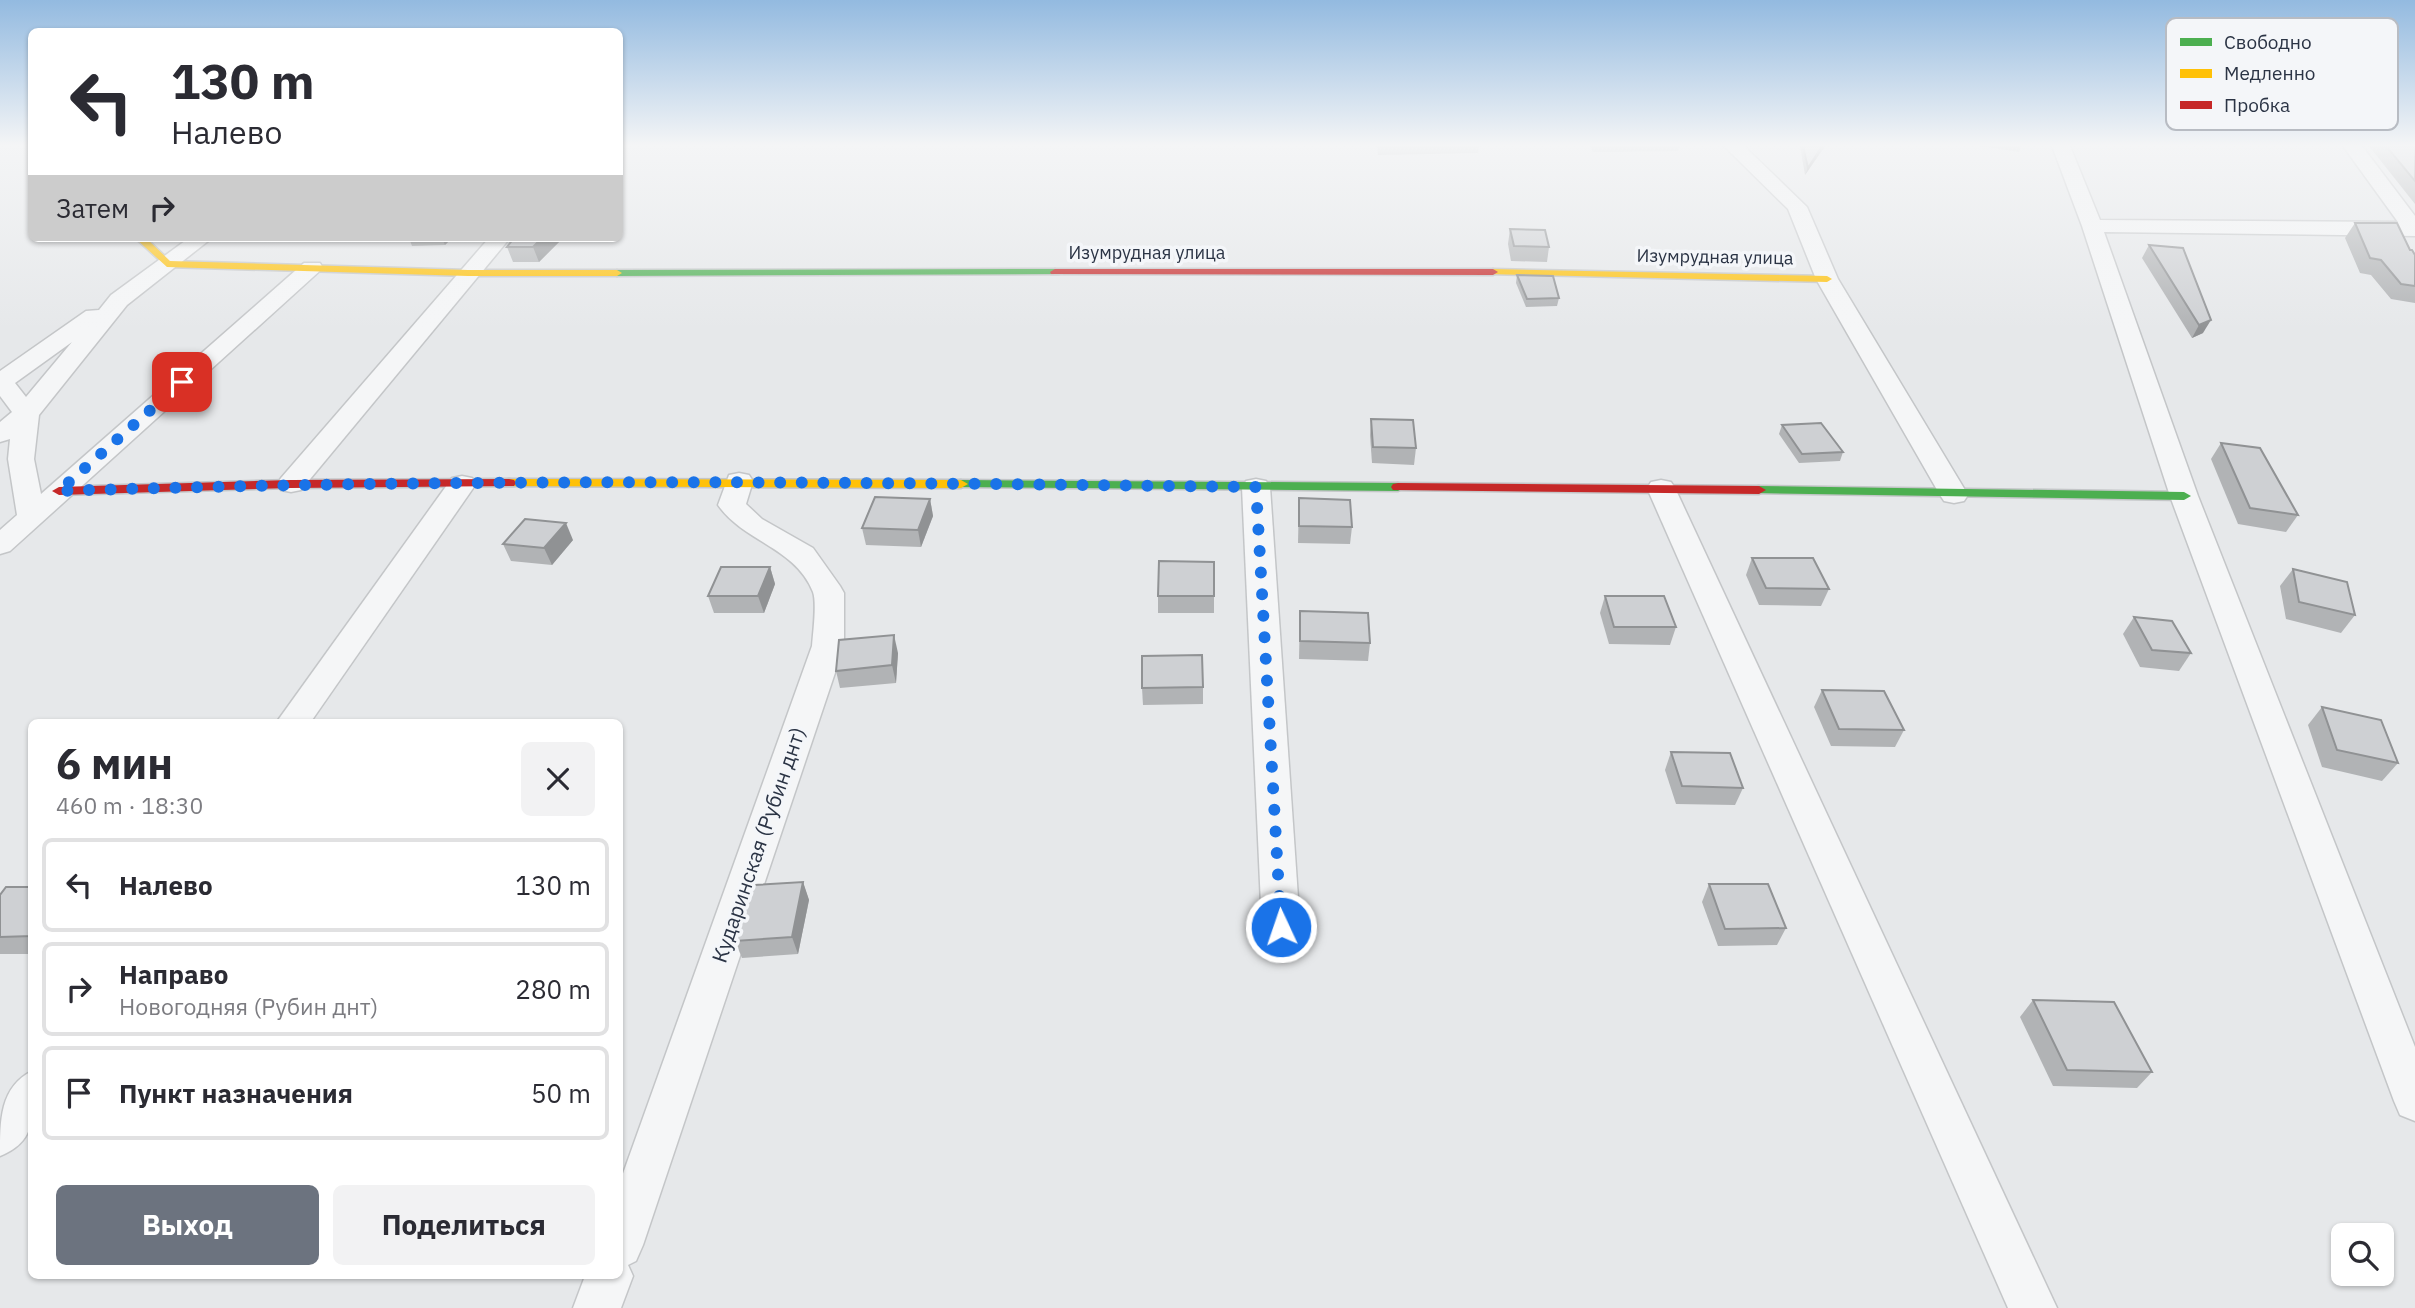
<!DOCTYPE html>
<html lang="ru">
<head>
<meta charset="utf-8">
<style>
	:root { --surface:#fff; --page:#f2f2f3; --text:#2b2b33; --muted:#7c7c81; --line:#e1e1e2; --accent:#6c737f }
	body { margin:0; font-family:"IBM Plex Sans",sans-serif; background:var(--page); color:var(--text); height:100vh; display:flex; flex-direction:column; font-size:26px; white-space:nowrap }
	* { box-sizing:border-box; margin:0 }
	p { font-size:23px; color:var(--muted) }
	.icon { flex:none; width:38px; height:38px; fill:none; stroke:currentColor; stroke-width:2; stroke-linecap:round; stroke-linejoin:round }
	.map { position:relative; flex:1; overflow:hidden }
	.drawer { position:absolute; left:28px; top:719px; width:595px; height:560px; display:flex; flex-direction:column; background:var(--surface); border-radius:10px; box-shadow:0 2px 5px #0004 }
	.drawer>* { flex:none }
	.guide { position:absolute; left:28px; top:28px; width:595px; height:214px; border-radius:10px; box-shadow:0 2px 5px #0004; background:#fff; color:var(--text); overflow:hidden }
	.buttons { position:absolute; left:2331px; top:1223px; display:grid; gap:14px }
	.buttons a { display:grid; place-items:center; width:63px; height:63px; border-radius:10px; background:var(--surface); box-shadow:0 2px 5px #0004; font-size:35px }
	.pin { position:absolute; display:grid; place-items:center; width:60px; height:60px; color:#fff; margin:-30px; border-radius:14px; box-shadow:0 4px 10px #0006 }
	.me { position:absolute; width:77px; margin:-38px; rotate:357deg; stroke-linejoin:round; filter:drop-shadow(0 0 5px #0008) }
	.turn { display:flex; align-items:center; gap:24px; height:147px; padding:0 28px; font-size:32px }
	.turn .icon { width:91px; height:91px; stroke-width:2.5 }
	.turn b { display:block; font-size:49px; line-height:60px }
	.then { display:flex; align-items:center; height:66px; padding:0 28px; background:#0003; gap:14px; font-size:26px }
	.round { display:grid; place-items:center; flex:none; width:74px; height:74px; border-radius:10px; background:var(--page) }
	.summary { display:flex; align-items:center; justify-content:space-between; height:119px; padding:0 28px }
	h1 { font-size:42px; font-weight:700; line-height:52px }
	.button { display:flex; gap:14px; margin-top:auto; padding:14px 28px }
	.button a { flex:1; height:80px; border-radius:10px; background:var(--accent); color:#fff; font-size:28px; font-weight:700; line-height:80px; text-align:center }
	.button a+a { background:var(--page); color:var(--text) }
	ul { padding:0; list-style:none }
	li { display:flex; align-items:center; gap:21px; height:94px; margin:0 14px 10px; padding:0 14px; border:4px solid var(--line); border-radius:10px }
	li div { flex:1 }
	li b { display:block; font-size:26px }
	li em { font-style:normal }
	.map>svg:first-child { display:block }
	.lines { fill:none; stroke-linecap:round; stroke-linejoin:round }
	.street-casing { stroke:#c4c6c8; stroke-width:3 }
	.fast-casing { stroke:#c4c6c8; stroke-width:3 }
	.slow-casing { stroke:#c4c6c8; stroke-width:3 }
	.jam-casing { stroke:#c4c6c8; stroke-width:3 }
	.street { fill:#f5f6f7; fill-rule:evenodd }
	.fast { fill:#4caf50; fill-rule:evenodd }
	.slow { fill:#ffc107; fill-rule:evenodd }
	.jam { fill:#c62828; fill-rule:evenodd }
	.wall { fill:#b1b3b5 }
	.shaded-wall { fill:#909294 }
	.building { fill:#ced0d3; stroke:#909294; stroke-width:2 }
	.route { stroke:#1a73e8; stroke-width:12; stroke-dasharray:0 21.6 }
	.labels { text-anchor:middle; stroke-width:7; stroke-linejoin:round; paint-order:stroke }
	.far-street-label { font-size:18px; fill:#2b3445; stroke:#f4f6f9 }
	.street-label { font-size:21px; fill:#2b3445; stroke:#f4f6f9 }
	.key { fill:#f4f6f9; stroke:#b8bcc3; stroke-width:2 }
	.key-label { font-size:19px; fill:#2b3445 }
</style>
</head>
<body>
<div class="map">
<svg width="2415" height="1308" viewBox="0 0 2415 1308">
	<rect width="100%" height="100%" fill="#e6e8ea"/>
	<g class="lines">
		<g class="street-casing">
			<g id="street">
				<path d="M1724 146H1744L1807 207 1838 279 1968 495 1964 501 1954 503 1944 501 1940 495 1816 279 1788 209Z"/>
				<path d="M2052 146H2070L2100 220 2398 222 2343 146H2362L2415 216V236L2104 232 2198 496 2415 1047V1121L2400 1115 2394 1101 2170 496 2082 226Z"/>
				<path d="M189 238H212L127 305 39 415 34 459 41 494 304 263H320L323 268 10 551 0 554V530L17 515 8 459 10 439 0 442V422L12 412 0 396V371L86 311 99 310 111 295ZM72 342 26 397 15 383Z"/>
				<path d="M489 238H510L301 490 291 492 281 490 277 484 281 478Z"/>
				<path d="M739 473 749 475 753 481 746 504 762 519 813 548 840 586 844 593V646L643 1245 636 1261 628 1265 633 1276 621 1308H573L585 1276H620V1182L812 646C813 633 817 603 813 592 796 548 744 542 718 505L729 475Z"/>
				<path d="M462 476 472 478 476 484 310 723H276L452 478Z"/>
				<path d="M1256 479 1266 481 1270 487 1300 927 1295 938 1281 943 1267 938 1262 927 1242 487 1246 481Z"/>
				<path d="M1661 480 1671 482 1675 488 2057 1308H2008L1647 488 1651 482Z"/>
				<path d="M32 1071C32 1108 41 1140 0 1156 0 1120 0 1087 32 1071Z"/>
			</g>
		</g>
		<g class="fast-casing">
			<g id="fast">
				<path d="M1055 269 1060 272 1059 274 617 276 612 273 617 270Z"/>
				<path d="M961 480 1398 483 1405 487 1398 491 956 487 954 484 956 481Z"/>
				<path d="M1759 486 2184 492 2191 496 2184 500 1754 493 1752 490 1754 487Z"/>
			</g>
		</g>
		<g class="slow-casing">
			<g id="slow">
				<path d="M135 238H146L170 261 468 270H617L622 273 617 276H468L167 267Z"/>
				<path d="M1493 269 1827 276 1832 279 1827 282 1489 274 1488 272Z"/>
				<path d="M509 479 961 480 968 484 961 488 504 486 502 483 504 480Z"/>
			</g>
		</g>
		<g class="jam-casing">
			<g id="jam">
				<path d="M1055 269H1493L1498 272 1493 275 1051 274 1050 272Z"/>
				<path d="M509 479 514 480 516 483 514 486 291 488 59 495 52 491 59 487 291 480Z"/>
				<path d="M1398 483 1759 486 1766 490 1759 494 1393 490 1391 487 1393 484Z"/>
			</g>
		</g>
		<use href="#street" class="street"/>
		<use href="#fast" class="fast"/>
		<use href="#slow" class="slow"/>
		<use href="#jam" class="jam"/>
	</g>
	<g class="wall">
		<path d="M1377 146H1479L1478 153 1378 155Z"/>
		<path d="M1590 146H1680L1678 151 1593 152Z"/>
		<path d="M1800 146H1825L1805 175Z"/>
		<path d="M1980 146H2021L2019 152Z"/>
		<path d="M2369 146H2415V204Z"/>
		<path d="M2355 223 2410 250 2415 255V303L2391 299 2371 275 2360 273 2345 238Z"/>
		<path d="M1510 229 1549 247 1547 262 1511 261 1508 244Z"/>
		<path d="M409 238H452L445 245 412 246Z"/>
		<path d="M563 238 539 262H513L507 247Z"/>
		<path d="M2149 245 2183 248 2203 333 2192 338 2142 258Z"/>
		<path d="M1517 275 1559 298 1557 306 1526 307 1516 283Z"/>
		<path d="M1371 419 1416 448 1414 465 1372 463 1370 435Z"/>
		<path d="M1782 425 1843 452 1840 461 1799 463 1779 434Z"/>
		<path d="M2221 443 2298 515 2286 532 2238 524 2211 459Z"/>
		<path d="M1299 498 1352 527 1350 544 1298 543Z"/>
		<path d="M930 499 933 516 921 547 866 545 862 528Z"/>
		<path d="M573 540 552 565 511 561 503 544Z"/>
		<path d="M1752 558 1829 589 1821 606 1759 605 1746 575Z"/>
		<path d="M1214 562V613H1158V596Z"/>
		<path d="M770 567 775 584 764 613H714L708 596Z"/>
		<path d="M2293 569 2355 615 2341 633 2286 619 2280 586Z"/>
		<path d="M1605 596 1676 627 1670 645 1609 644 1600 613Z"/>
		<path d="M1300 611 1370 643 1368 661 1299 659Z"/>
		<path d="M2134 617 2191 653 2179 671 2140 667 2123 634Z"/>
		<path d="M898 653 896 683 840 688 836 671Z"/>
		<path d="M1203 687V704L1143 705 1142 688Z"/>
		<path d="M1822 690 1904 730 1895 747 1831 746 1814 707Z"/>
		<path d="M2322 707 2398 763 2382 781 2322 767 2308 725Z"/>
		<path d="M1671 752 1743 788 1735 805 1676 804 1665 770Z"/>
		<path d="M803 882 809 900 798 954 742 958 735 941Z"/>
		<path d="M1709 884 1786 928 1777 945 1718 946 1702 902Z"/>
		<path d="M32 887V954H0V895Z"/>
		<path d="M2033 1000 2152 1072 2137 1088 2053 1086 2020 1017Z"/>
	</g>
	<g class="shaded-wall">
		<path d="M1822 146H1825L1805 175 1808 168Z"/>
		<path d="M442 238H452L445 245Z"/>
		<path d="M542 238H563L539 262 533 247Z"/>
		<path d="M2211 320 2203 333 2192 338 2199 325Z"/>
		<path d="M930 499 933 516 921 547 918 530Z"/>
		<path d="M566 523 573 540 552 565 544 548Z"/>
		<path d="M770 567 775 584 764 613 758 596Z"/>
		<path d="M894 635 898 653 896 683 892 665Z"/>
		<path d="M803 882 809 900 798 954 792 937Z"/>
	</g>
	<g class="building">
		<path d="M1803 146H1822L1808 168Z"/>
		<path d="M2386 146H2415V181Z"/>
		<path d="M2355 223H2397L2410 250H2412L2415 255V286L2401 284 2381 260 2370 258Z"/>
		<path d="M1510 229 1545 230 1549 247 1514 246Z"/>
		<path d="M514 238H542L533 247H507Z"/>
		<path d="M2149 245 2183 248 2211 320 2199 325Z"/>
		<path d="M1517 275 1553 276 1559 298 1527 299Z"/>
		<path d="M1371 419 1413 420 1416 448 1373 447Z"/>
		<path d="M1821 423 1843 452 1802 454 1782 425Z"/>
		<path d="M2221 443 2260 448 2298 515 2250 508Z"/>
		<path d="M875 497 930 499 918 530 862 528Z"/>
		<path d="M1299 498 1350 500 1352 527 1299 526Z"/>
		<path d="M525 519 566 523 544 548 503 544Z"/>
		<path d="M1752 558H1813L1829 589 1766 588Z"/>
		<path d="M1159 561 1214 562V596H1158Z"/>
		<path d="M721 567H770L758 596H708Z"/>
		<path d="M2293 569 2347 582 2355 615 2299 602Z"/>
		<path d="M1605 596H1664L1676 627H1614Z"/>
		<path d="M1300 611 1368 613 1370 643 1300 641Z"/>
		<path d="M2134 617 2172 621 2191 653 2152 650Z"/>
		<path d="M894 635 892 665 836 671 839 640Z"/>
		<path d="M1202 655 1203 687 1142 688V656Z"/>
		<path d="M1822 690 1884 691 1904 730 1839 729Z"/>
		<path d="M2322 707 2381 720 2398 763 2337 750Z"/>
		<path d="M1671 752 1730 753 1743 788 1682 786Z"/>
		<path d="M803 882 792 937 735 941 754 885Z"/>
		<path d="M1709 884H1768L1786 928 1725 929Z"/>
		<path d="M6 887H32V936L0 937V895Z"/>
		<path d="M2033 1000 2114 1002 2152 1072 2067 1070Z"/>
	</g>
	<linearGradient id="sky" x2="0" y2="1"><stop stop-color="#93bae0"/><stop offset="0.44" stop-color="#f4f5f6"/><stop offset="1" stop-color="#f4f5f6" stop-opacity="0"/></linearGradient>
	<rect width="2415" height="330" fill="url(#sky)"/>
	<g class="lines">
		<path class="route" d="M182 382 59 491C458 478 857 482 1256 487L1281 927"/>
	</g>
	<g class="labels">
		<g class="far-street-label">
			<text x="1147" y="259">Изумрудная улица</text>
			<text transform="translate(1715 257) rotate(1)" y="6">Изумрудная улица</text>
		</g>
		<g class="street-label">
			<text transform="translate(759 845) rotate(-71)" y="7">Кударинская (Рубин днт)</text>
		</g>
	</g>
	<rect x="2166" y="18" width="232" height="112" rx="10" class="key"/>
	<rect x="2180" y="38" width="32" height="8" fill="#4caf50"/>
	<rect x="2180" y="69" width="32" height="9" fill="#ffc107"/>
	<rect x="2180" y="101" width="32" height="8" fill="#c62828"/>
	<g class="key-label">
		<text x="2224" y="49">Свободно</text>
		<text x="2224" y="80">Медленно</text>
		<text x="2224" y="112">Пробка</text>
	</g>
</svg>
<div class="buttons">
<a><svg class="icon" aria-label="search" viewBox="0 0 24 24"><circle cx="10" cy="10" r="6"/><path d="M15 15l6 6"/></svg></a>
</div>
<div class="pin" style="left:182px;top:382px;background:#d93025"><svg class="icon" aria-label="arrive" viewBox="0 0 24 24"><path d="M6 21V4h12l-3 4 3 4H6"/></svg></div>
<svg class="me" style="left:1281px;top:927px" viewBox="-20 -20 40 40"><circle r="17" fill="#1a73e8" stroke="#fff" stroke-width="3"/><path d="M0-11L8 9 0 5-8 9z" fill="#fff"/></svg>
<div class="guide">
<div class="turn"><svg class="icon" aria-label="left" viewBox="0 0 24 24"><path d="M17 20v-9H6M10 6l-5 5 5 5"/></svg><div><b>130 m</b>Налево</div></div>
<div class="then">Затем<svg class="icon" aria-label="right" viewBox="0 0 24 24"><path d="M7 20v-9h11M14 6l5 5-5 5"/></svg></div>
</div>
<section class="drawer">
<div class="summary"><div><h1>6 мин</h1><p>460 m · 18:30</p></div><a class="round"><svg class="icon" aria-label="close" viewBox="0 0 24 24"><path d="M6 6l12 12M18 6L6 18"/></svg></a></div>
<ul>
<li><svg class="icon" aria-label="left" viewBox="0 0 24 24"><path d="M17 20v-9H6M10 6l-5 5 5 5"/></svg><div><b>Налево</b></div><em>130 m</em></li>
<li><svg class="icon" aria-label="right" viewBox="0 0 24 24"><path d="M7 20v-9h11M14 6l5 5-5 5"/></svg><div><b>Направо</b><p>Новогодняя (Рубин днт)</p></div><em>280 m</em></li>
<li><svg class="icon" aria-label="arrive" viewBox="0 0 24 24"><path d="M6 21V4h12l-3 4 3 4H6"/></svg><div><b>Пункт назначения</b></div><em>50 m</em></li>
</ul>
<div class="button"><a>Выход</a><a>Поделиться</a></div>
</section>
</div>
</body>
</html>
